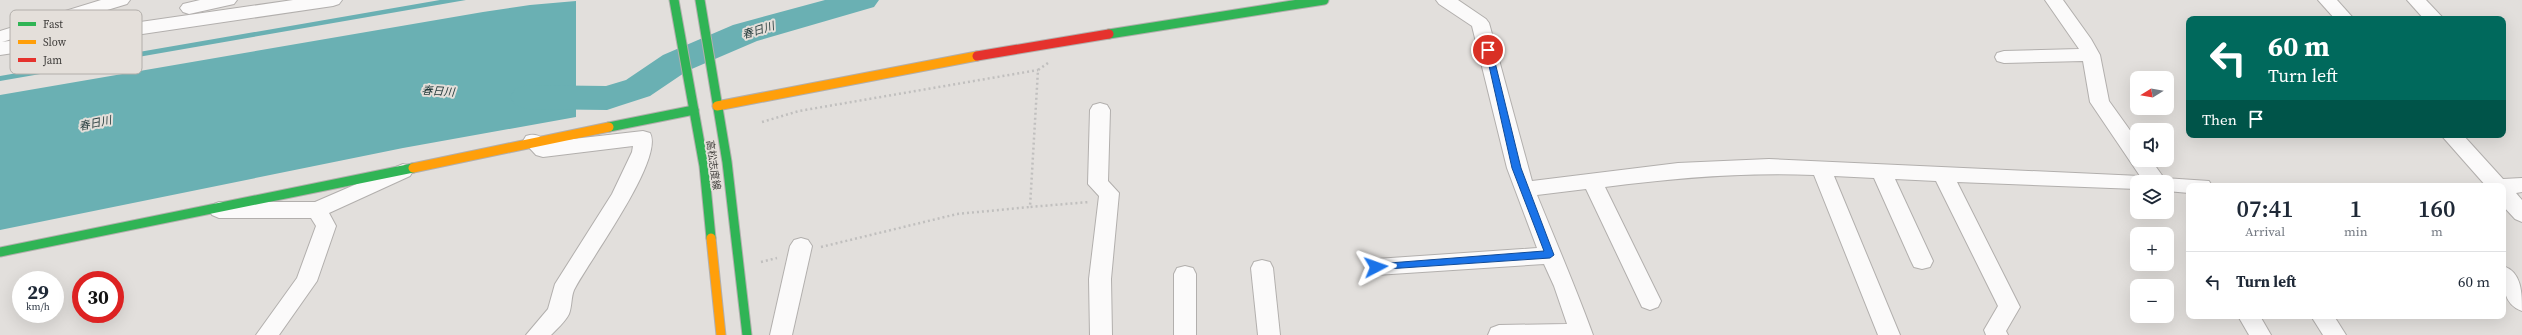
<!DOCTYPE html>
<html lang="en">
<head>
<meta charset="utf-8">
<style>
	:root { --surface:#fff; --page:#f6f6f7; --text:#1f2937; --muted:#747a83; --line:#e0e1e3 }
	body { margin:0; font-family:"Source Serif 4","Noto Sans JP",serif; background:var(--page); color:var(--text); height:100vh; display:flex; flex-direction:column; font-size:15px; white-space:nowrap }
	* { box-sizing:border-box; margin:0 }
	p { font-size:13px; color:var(--muted) }
	.icon { flex:none; width:22px; height:22px; fill:none; stroke:currentColor; stroke-width:2; stroke-linecap:round; stroke-linejoin:round }
	.map { position:relative; flex:1; overflow:hidden }
	.details { position:absolute; left:2186px; top:183px; width:320px; height:136px; display:flex; flex-direction:column; background:var(--surface); border-radius:8px; box-shadow:0 4px 16px #0002 }
	.details>* { flex:none }
	.hud { position:absolute; left:2186px; top:16px; width:320px; height:122px; border-radius:8px; box-shadow:0 4px 16px #0002; background:#00695c; color:#fff; overflow:hidden }
	.needle { width:26px; rotate:259deg }
	.buttons { position:absolute; left:2130px; top:71px; display:grid; gap:8px }
	.buttons a { display:grid; place-items:center; width:44px; height:44px; border-radius:8px; background:var(--surface); box-shadow:0 4px 16px #0002; font-size:20px }
	.speed { position:absolute; left:12px; top:271px; display:flex; gap:8px; font-size:20px; font-weight:700; text-align:center }
	.speed>* { display:grid; place-content:center; width:52px; height:52px; border-radius:50%; background:var(--surface); box-shadow:0 4px 16px #0002; line-height:1 }
	.speed small { font-size:10px; font-weight:400 }
	.speed .limit { border:6px solid #d22; background:#fff; color:#111 }
	.pin { position:absolute; display:grid; place-items:center; width:34px; height:34px; color:#fff; margin:-17px; border:2px solid #fff; border-radius:50%; box-shadow:0 1px 4px #0007 }
	.me { position:absolute; width:44px; margin:-22px; rotate:86deg; stroke-linejoin:round; filter:drop-shadow(0 0 3px #0008) }
	.turn { display:flex; align-items:center; gap:14px; height:84px; padding:0 16px; font-size:18px }
	.turn .icon { width:52px; height:52px; stroke-width:2.5 }
	.turn b { display:block; font-size:28px; line-height:34px }
	.then { display:flex; align-items:center; height:38px; padding:0 16px; background:#0003; gap:8px; font-size:15px }
	.eta { display:flex; justify-content:space-evenly; align-items:center; height:68px; text-align:center }
	.eta b { font-size:24px; font-weight:600; line-height:28px }
	ul { padding:0; list-style:none }
	li { display:flex; align-items:center; gap:12px; height:60px; padding:0 16px; border-top:1px solid var(--line) }
	li div { flex:1 }
	li b { display:block; font-size:15px }
	li em { font-style:normal }
	.map>svg:first-child { display:block }
	.water { fill:#6ab0b3 }
	.lines { fill:none; stroke-linecap:round; stroke-linejoin:round }
	.river { fill:#6ab0b3; fill-rule:evenodd }
	.street-casing { stroke:#b2afad; stroke-width:2 }
	.fast-casing { stroke:#b2afad; stroke-width:11 }
	.slow-casing { stroke:#b2afad; stroke-width:11 }
	.jam-casing { stroke:#b2afad; stroke-width:11 }
	.path { stroke:#c0bfbe; stroke-width:2.5; stroke-dasharray:2 3; stroke-linecap:butt }
	.street { fill:#fbfafa; fill-rule:evenodd }
	.fast { stroke:#30b455; stroke-width:9 }
	.slow { stroke:#ff9f0a; stroke-width:9 }
	.jam { stroke:#e5322d; stroke-width:9 }
	.route { fill:#1a73e8; stroke:#114b97 }
	.labels { text-anchor:middle; stroke-width:4; stroke-linejoin:round; paint-order:stroke }
	.street-label { font-size:10px; fill:#3e3c3a; stroke:#e4dfda }
	.water-label { font-size:11px; font-style:italic; fill:#1f3637; stroke:#e4dfda }
	.key { fill:#e4dfda; stroke:#b2aeaa; stroke-width:1 }
	.key-label { font-size:11px; fill:#3e3c3a }
</style>
</head>
<body>
<div class="map">
<svg width="2522" height="335" viewBox="0 0 2522 335">
	<rect width="100%" height="100%" fill="#e2dfdc"/>
	<g class="water">
		<path d="M440 0H466L0 81V76Z"/>
		<path d="M576 1V117L403 148 0 230V95L483 12 530 5Z"/>
	</g>
	<g class="lines">
		<path class="river" d="M825 0H879L874 7 757 41 687 71 650 96 619 106 607 110 527 109 515 105 510 97 515 89 527 85 606 86 626 80 663 55 733 25Z"/>
		<g class="street-casing">
			<g id="street">
				<path d="M101 0H130L127 4 2 42 293 0H342L339 4 333 6 0 55V31Z"/>
				<path d="M200 0H237L234 4 189 14 183 12 180 8 183 4Z"/>
				<path d="M1436 0H1458L1486 19 1489 23 1532 181 1678 163 1769 159 2140 176 2090 102 2083 61 2004 63 1997 61 1995 57 1997 53 2004 51 2079 49 2045 0H2063L2091 39 2100 55 2109 101 2137 140V160H2151L2164 178 2209 181 2212 186H2189V193L2167 191V182H2137V189L1957 182 2020 307 2006 331 2008 335H1986L1984 330 1998 306 1936 181 1895 179 1933 261 1930 267 1922 269 1914 267 1911 261 1874 178 1834 176 1900 335H1878L1814 175C1743 172 1675 178 1605 187L1661 301 1658 307 1650 310 1642 307 1586 189 1537 195C1556 242 1576 288 1593 335H1488L1491 328 1499 325 1567 324 1554 286 1544 264 1376 275 1368 273 1365 267 1368 261 1376 259 1537 248 1507 168 1472 26 1439 4Z"/>
				<path d="M2318 0H2337L2354 19H2335Z"/>
				<path d="M2407 0H2426L2444 19H2424Z"/>
				<path d="M1100 103 1107 105 1110 110 1108 181 1119 193 1111 279 1112 335H1090L1089 279 1099 196 1088 184 1090 110 1093 105Z"/>
				<path d="M643 131 650 133C665 159 588 262 574 290 571 297 572 306 569 314 565 322 557 329 551 335H526L548 309 555 284 612 194 632 152 633 146 543 157 536 155 523 141 526 136C536 133 540 136 547 142Z"/>
				<path d="M2441 135H2463L2503 179 2522 178V192L2516 193 2522 200V222L2515 219 2503 206V186H2486Z"/>
				<path d="M403 164 410 166 413 171 410 176 329 213 336 226 317 281 279 335H256L297 278 316 226 311 218H219L212 215 209 210 212 205 219 202H315Z"/>
				<path d="M801 238 808 240 812 246 792 335H770L790 246 794 240Z"/>
				<path d="M1262 260 1270 262 1273 268 1280 335H1258L1251 268 1254 262Z"/>
				<path d="M1185 266 1193 268 1196 274V335H1174V274L1177 268Z"/>
				<path d="M2503 266C2522 272 2522 293 2522 311 2502 304 2503 283 2503 266Z"/>
				<path d="M2238 316H2260L2271 335H2249Z"/>
				<path d="M2311 316H2334L2346 335H2323Z"/>
			</g>
		</g>
		<g class="fast-casing">
			<g id="fast">
				<path d="M674 0 704 166 711 238"/>
				<path d="M700 0 727 162 747 335"/>
				<path d="M1109 34 1324 0"/>
				<path d="M609 127 694 110"/>
				<path d="M0 252 413 168"/>
			</g>
		</g>
		<g class="slow-casing">
			<g id="slow">
				<path d="M717 106 977 56"/>
				<path d="M413 168 609 127"/>
				<path d="M711 238 721 335"/>
			</g>
		</g>
		<g class="jam-casing">
			<path id="jam" d="M977 56 1109 34"/>
		</g>
		<g class="path">
			<path d="M1048 63 1038 70 1030 207 1089 202"/>
			<path d="M762 122 799 111 1038 70"/>
			<path d="M821 247 957 214 1030 207"/>
			<path d="M761 262 777 258"/>
		</g>
		<use href="#street" class="street"/>
		<use href="#fast" class="fast"/>
		<use href="#slow" class="slow"/>
		<use href="#jam" class="jam"/>
	</g>
	<path class="route" d="M1485 48 1492 50 1521 168 1554 255 1550 258 1372 270V265L1376 264 1544 251 1512 168Z"/>
	<g class="labels">
		<g class="street-label">
			<text transform="translate(714 165) rotate(82)" y="4">高松志度線</text>
		</g>
		<g class="water-label">
			<text transform="translate(758 30) rotate(-17)" y="4">春日川</text>
			<text transform="translate(438 91) rotate(4)" y="4">春日川</text>
			<text transform="translate(95 123) rotate(-12)" y="4">春日川</text>
		</g>
	</g>
	<rect x="10" y="10" width="132" height="64" rx="6" class="key"/>
	<rect x="18" y="22" width="18" height="4" fill="#30b455"/>
	<rect x="18" y="40" width="18" height="4" fill="#ff9f0a"/>
	<rect x="18" y="58" width="18" height="4" fill="#e5322d"/>
	<g class="key-label">
		<text x="43" y="28">Fast</text>
		<text x="43" y="46">Slow</text>
		<text x="43" y="64">Jam</text>
	</g>
</svg>
<div class="buttons">
<a><svg class="needle" viewBox="-14 -14 28 28"><path d="M0-13l5 13h-10z" fill="#e53935"/><path d="M0 13l5-13h-10z" fill="#747a83"/></svg></a>
<a><svg class="icon" aria-label="sound" viewBox="0 0 24 24"><path d="M4 9h4l5-4v14l-5-4H4zM17 9q2 3 0 6"/></svg></a>
<a><svg class="icon" aria-label="layers" viewBox="0 0 24 24"><path d="M12 4l9 5-9 5-9-5zM3 14l9 5 9-5"/></svg></a>
<a>+</a>
<a>−</a>
</div>
<div class="speed"><div>29<small>km/h</small></div><div class="limit">30</div></div>
<div class="pin" style="left:1488px;top:50px;background:#d93025"><svg class="icon" aria-label="arrive" viewBox="0 0 24 24"><path d="M6 21V4h12l-3 4 3 4H6"/></svg></div>
<svg class="me" style="left:1376px;top:267px" viewBox="-20 -20 40 40"><path d="M0-17L14 15 0 8-14 15z" fill="#1a73e8" stroke="#fff" stroke-width="4"/></svg>
<div class="hud">
<div class="turn"><svg class="icon" aria-label="left" viewBox="0 0 24 24"><path d="M17 20v-9H6M10 6l-5 5 5 5"/></svg><div><b>60 m</b>Turn left</div></div>
<div class="then">Then<svg class="icon" aria-label="arrive" viewBox="0 0 24 24"><path d="M6 21V4h12l-3 4 3 4H6"/></svg></div>
</div>
<section class="details">
<div class="eta">
<div><b>07:41</b><p>Arrival</p></div>
<div><b>1</b><p>min</p></div>
<div><b>160</b><p>m</p></div>
</div>
<ul>
<li><svg class="icon" aria-label="left" viewBox="0 0 24 24"><path d="M17 20v-9H6M10 6l-5 5 5 5"/></svg><div><b>Turn left</b></div><em>60 m</em></li>
</ul>
</section>
</div>
</body>
</html>
